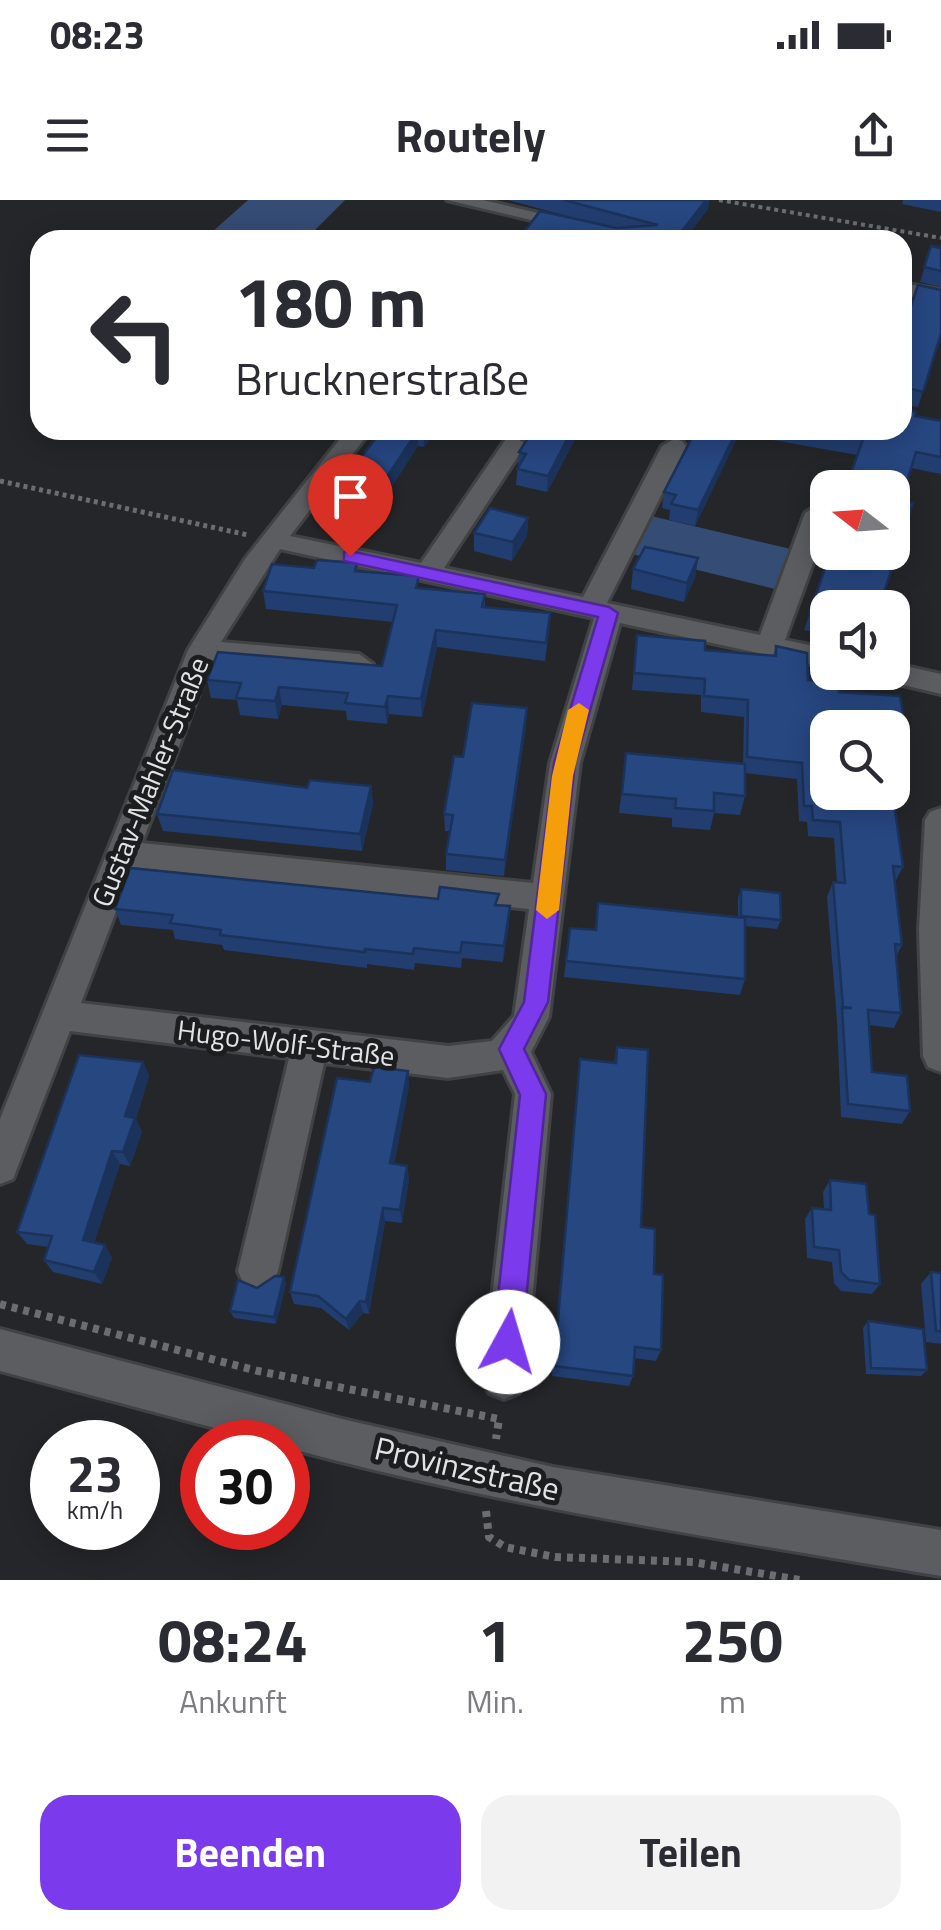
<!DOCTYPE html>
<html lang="de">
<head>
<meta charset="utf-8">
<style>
	:root { --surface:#fff; --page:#f2f2f3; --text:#2b2b33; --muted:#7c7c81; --accent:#7c3aed }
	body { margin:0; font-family:"Titillium Web",sans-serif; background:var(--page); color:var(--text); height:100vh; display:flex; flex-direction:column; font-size:38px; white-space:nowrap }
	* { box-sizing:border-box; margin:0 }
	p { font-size:32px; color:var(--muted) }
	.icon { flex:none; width:55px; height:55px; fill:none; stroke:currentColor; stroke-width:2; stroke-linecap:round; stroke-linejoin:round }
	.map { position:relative; height:1380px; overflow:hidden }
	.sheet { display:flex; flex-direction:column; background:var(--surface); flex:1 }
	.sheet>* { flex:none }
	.hud { position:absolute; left:30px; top:30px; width:882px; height:210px; border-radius:30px; box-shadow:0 5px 25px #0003; background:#fff; color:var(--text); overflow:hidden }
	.needle { width:65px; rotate:287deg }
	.tools { position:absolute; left:810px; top:270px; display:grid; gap:20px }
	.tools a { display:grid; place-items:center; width:100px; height:100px; border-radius:20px; background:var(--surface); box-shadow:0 5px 25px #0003; font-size:50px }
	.speed { position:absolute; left:30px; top:1220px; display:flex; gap:20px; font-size:50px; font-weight:700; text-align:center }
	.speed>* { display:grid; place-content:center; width:130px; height:130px; border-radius:50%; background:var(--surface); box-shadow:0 5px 25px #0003; line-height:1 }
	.speed small { font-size:25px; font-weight:400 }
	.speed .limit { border:15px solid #d22; background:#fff; color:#111 }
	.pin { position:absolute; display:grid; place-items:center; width:85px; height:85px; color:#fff; margin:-102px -42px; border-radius:50% 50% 50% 0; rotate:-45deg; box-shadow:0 0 10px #0007 }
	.pin .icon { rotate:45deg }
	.me { position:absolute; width:110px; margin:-55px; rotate:6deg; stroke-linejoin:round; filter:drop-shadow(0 0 8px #0008) }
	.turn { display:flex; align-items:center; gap:35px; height:210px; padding:0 40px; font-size:45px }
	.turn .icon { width:130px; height:130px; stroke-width:2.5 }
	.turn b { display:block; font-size:70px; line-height:85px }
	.eta { display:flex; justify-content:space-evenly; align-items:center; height:170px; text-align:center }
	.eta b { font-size:60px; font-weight:700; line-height:70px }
	.cta { display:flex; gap:20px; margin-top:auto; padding:20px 40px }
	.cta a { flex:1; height:115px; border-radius:30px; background:var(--accent); color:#fff; font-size:40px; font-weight:700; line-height:115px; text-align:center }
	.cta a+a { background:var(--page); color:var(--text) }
	.status { display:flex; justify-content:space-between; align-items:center; height:70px; padding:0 50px; background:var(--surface); direction:ltr }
	.status svg { height:28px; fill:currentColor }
	header { display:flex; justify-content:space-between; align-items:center; height:130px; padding:0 40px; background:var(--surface); font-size:45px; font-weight:700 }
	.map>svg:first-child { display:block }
	.green { fill:#354c75 }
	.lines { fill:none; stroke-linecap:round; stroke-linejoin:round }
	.minor-casing { stroke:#414244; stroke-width:6 }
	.path-far2 { stroke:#6c6d70; stroke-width:4; stroke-dasharray:4 4; stroke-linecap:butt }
	.path-far1 { stroke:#6c6d70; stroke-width:5; stroke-dasharray:4 4; stroke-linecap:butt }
	.path { stroke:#6c6d70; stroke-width:8; stroke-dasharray:6 6; stroke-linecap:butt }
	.minor { fill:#5b5d60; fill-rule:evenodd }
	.wall { fill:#223d6f }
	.shaded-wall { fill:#1b325a }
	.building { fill:#274781; stroke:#1b325a; stroke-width:2.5 }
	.route { fill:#7c3aed; stroke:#51269a; stroke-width:2.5 }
	.slow { fill:#f59e0b }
	.labels { text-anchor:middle; stroke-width:10; stroke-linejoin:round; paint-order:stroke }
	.street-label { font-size:28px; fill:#e2e3e5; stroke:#1b1d1f }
	.near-street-label { font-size:32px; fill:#e2e3e5; stroke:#1b1d1f }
</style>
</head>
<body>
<div class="status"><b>08:23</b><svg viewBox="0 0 49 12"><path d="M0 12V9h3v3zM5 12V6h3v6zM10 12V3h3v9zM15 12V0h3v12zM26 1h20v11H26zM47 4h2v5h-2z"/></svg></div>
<header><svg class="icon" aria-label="menu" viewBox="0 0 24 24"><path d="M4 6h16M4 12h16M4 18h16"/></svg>Routely<svg class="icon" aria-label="share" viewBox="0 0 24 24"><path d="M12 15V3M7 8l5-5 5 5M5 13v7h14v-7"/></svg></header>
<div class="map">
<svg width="941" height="1380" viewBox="0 0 941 1380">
	<rect width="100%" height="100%" fill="#252629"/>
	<g class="green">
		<path d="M248 0H345L305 40H203Z"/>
		<path d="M647 315 795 350 779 390 628 353Z"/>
	</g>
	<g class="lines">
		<g class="minor-casing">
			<g id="minor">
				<path d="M447 0H483L653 40H616Z"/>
				<path d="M902 83 941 90V102L902 95Z"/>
				<path d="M347 230H371L290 336 421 363 506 239 514 237 526 244 444 368 583 397 662 246 674 239 682 241 686 246 607 403 760 435 805 313 818 305 828 308V322L785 440 828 449V468L620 423 580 563 549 817 531 852 551 894 525 1178 519 1193 504 1199 489 1193 483 1178 515 894 503 870 448 878 324 863 278 1071 272 1085 258 1091 244 1085 238 1071 289 858 70 831 13 979 0 984V919L188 450 245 359ZM280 349 594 418 550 563 533 683 142 643 212 460 359 474 373 464 359 454 221 442ZM133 667 529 709 514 816 492 841 448 846 81 803Z"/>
				<path d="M892 463 941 474V494L878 479 874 472H892Z"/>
				<path d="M941 608V872L928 867 923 856 919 730 925 620 930 612Z"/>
				<path d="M0 1129 342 1219 553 1267 941 1330V1376C722 1339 503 1306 288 1248V1242H267L0 1171Z"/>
			</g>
		</g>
		<path class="path-far2" d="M719 0 941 38"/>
		<path class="path-far1" d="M0 281 248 335"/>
		<g class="path">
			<path d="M0 1104 258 1171 499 1219 496 1239"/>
			<path d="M486 1311 489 1337 505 1347 555 1357 693 1362 800 1380"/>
		</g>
		<use href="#minor" class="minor"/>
	</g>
	<g class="wall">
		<path d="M508 0H709L708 9 684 40H518L589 22Z"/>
		<path d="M903 0H941V12L902 4Z"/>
		<path d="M941 43V87L920 82 931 46 940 48Z"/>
		<path d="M918 85 941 90V133L918 207 904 205V209L916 212 915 216 941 221V274L911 268 901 301 913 303 879 408H828V436L804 430 831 352H892V288H846L857 255 739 234 695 326 669 320 670 310 662 308 664 292 696 230H902V120L906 121Z"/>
		<path d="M382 230H436L424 247 418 246 368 323 332 314 330 298Z"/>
		<path d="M533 230H580L547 292 516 285 519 252Z"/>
		<path d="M528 318 527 336 512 361 474 351V333Z"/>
		<path d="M698 358 695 378 684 402 631 389 633 369Z"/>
		<path d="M357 363 358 371 419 388 485 394V408L549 431 545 461 437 447 422 517 389 514 387 524 347 520 346 511 282 505 278 519 240 515 237 500 211 498 207 480 382 466 393 422 266 409 263 391 314 368Z"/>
		<path d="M637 435 705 450 773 456 776 446 808 480 839 492 908 546 901 562 904 586 897 602H894L903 667 895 682 902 745 896 757 901 813 894 828 869 825 872 872 910 911 902 924 841 917 837 821 827 697 833 682 837 683 834 638 808 636 807 622 799 621 797 579 745 573V596L740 615 714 613 710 630 672 627V618L619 613 626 553 743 564 744 517 701 512V495L632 490Z"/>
		<path d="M526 526 504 676 446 670V654L450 631H445L444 614 463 557Z"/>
		<path d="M371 586 373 604 362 651 163 631 157 614 307 588Z"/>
		<path d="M741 689 781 720 777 729 745 726V779L740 795 564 777 570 728 595 730 738 717V698Z"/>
		<path d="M499 705 509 722 503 762 462 758 461 768 415 763 414 770 367 764V768L224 750 222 745 175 739 173 730 121 725 115 709Z"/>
		<path d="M617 847 641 1027 654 1074 661 1150 656 1161 634 1158 633 1176 629 1186 552 1176 580 859 614 862Z"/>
		<path d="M143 862 149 876 136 919 142 932 130 966 120 964 94 1043 105 1045 112 1058 102 1084 53 1072 44 1060 48 1047 27 1044 17 1032Z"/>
		<path d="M409 886 394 964 407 966 409 979 402 1023 385 1021 369 1114 363 1113 349 1130 321 1108 294 1104 290 1092Z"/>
		<path d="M830 980 869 1014 880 1084 872 1094 841 1091 834 1083 832 1062 807 1058 805 1019 812 1008 824 1009 823 992Z"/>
		<path d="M931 1072 941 1073V1144L926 1142 921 1084Z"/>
		<path d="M284 1077 286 1084 276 1124 234 1118 230 1111 257 1088Z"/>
		<path d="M868 1121 927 1170 921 1176 866 1174 863 1128Z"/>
	</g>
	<g class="shaded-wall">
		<path d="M706 0H709L708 9 684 40H675Z"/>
		<path d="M418 230V246L368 323 367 307Z"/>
		<path d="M424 230H436L424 247 423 231Z"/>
		<path d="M572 230H580L547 292 548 276Z"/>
		<path d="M737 230H740L739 234 695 326 698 310Z"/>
		<path d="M528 318 527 336 512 361 513 342Z"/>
		<path d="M698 358 695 378 684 402 687 383Z"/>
		<path d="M436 430 437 447 422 517 421 499Z"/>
		<path d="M279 487 282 505 278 519 275 501Z"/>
		<path d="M388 496 389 514 387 524 385 507Z"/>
		<path d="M527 508 526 526 504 676 505 660Z"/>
		<path d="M371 586 373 604 362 651 360 634Z"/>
		<path d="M510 706 509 722 503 762 504 746Z"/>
		<path d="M143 862 149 876 136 919 142 932 130 966 123 952 125 916Z"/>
		<path d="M408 871 409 886 392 977 390 963Z"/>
		<path d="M112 951 120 964 91 1052 83 1040Z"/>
		<path d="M407 966 409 979 402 1023 400 1010Z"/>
		<path d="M383 1008 385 1021 369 1114 366 1102Z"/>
		<path d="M105 1045 112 1058 102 1084 94 1072Z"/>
		<path d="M284 1077 286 1084 276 1124 274 1117Z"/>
		<path d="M360 1101 363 1113 349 1130 346 1119Z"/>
	</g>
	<g class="building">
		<path d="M564 0H706L675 40H518L540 11 616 28 658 25Z"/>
		<path d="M941 44V71L924 67 931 46 940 48Z"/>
		<path d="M918 85 941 90V133L923 192 908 188 903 192 904 209 916 212 915 216 941 221V257L916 252 901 301 913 303 881 402 875 408H828V419L809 414 831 352H892V288H846L863 239 810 230H902V120L906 121Z"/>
		<path d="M382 230H418L367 307 330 298Z"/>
		<path d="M533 230H572L548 276 517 269 526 254 519 252Z"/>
		<path d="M696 230H737L698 310 671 304 676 295 664 292Z"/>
		<path d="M490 308 528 318 513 342 474 333Z"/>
		<path d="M645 347 698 358 687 383 633 369Z"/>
		<path d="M317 360 357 363 355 371 419 376 416 388 485 394 482 407 550 413 546 443 436 430 421 499 388 496 385 507 345 503 348 493 279 487 275 501 236 498 241 483 207 480 218 452 382 466 397 405 263 391 272 364 314 368Z"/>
		<path d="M637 435 705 441V450L776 456V446L807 453 808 480 837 482 839 492 900 496 908 546 898 545 904 586 892 585V528H828V592H892V589L903 667 893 666 902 745 895 744 901 813 868 810 872 872 907 876 910 911 848 904 842 808H852L843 807 833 682 845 683 840 622 813 620 812 606H804L802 563 747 557 748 500 704 496 705 479 634 473Z"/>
		<path d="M472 503 527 508 505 660 446 654 453 615 444 614 454 556 463 557Z"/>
		<path d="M626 553 745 564V596L714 593V611L675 608 676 599 622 594Z"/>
		<path d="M173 570 307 588 310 580 371 586 360 634 157 614Z"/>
		<path d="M130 668 438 699 440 687 499 694 495 705 510 706 504 746 462 742 460 753 414 748 413 754 365 749V752L220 735 221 730 170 723 173 715 115 709Z"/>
		<path d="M741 689 780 693 781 720 741 716Z"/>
		<path d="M598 703 745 718V779L566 761 570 728 596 730Z"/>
		<path d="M617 847 648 850 641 1027 655 1029 654 1074 663 1075 661 1150 635 1147 633 1176 554 1166 580 859 616 863Z"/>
		<path d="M79 855 143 862 125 916 135 918 123 952 112 951 83 1040 105 1045 94 1072 44 1060 52 1036 17 1032Z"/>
		<path d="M374 867 408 871 390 963 407 966 400 1010 383 1008 366 1102 360 1101 346 1119 318 1096 290 1092 337 878 370 882Z"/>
		<path d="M830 980 866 984 869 1014 875 1015 880 1084 849 1080 841 1072 839 1050 814 1047 812 1008 831 1010Z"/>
		<path d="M931 1072 941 1073V1131H936Z"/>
		<path d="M275 1076 284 1077 274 1117 230 1111 238 1080 257 1088Z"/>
		<path d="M868 1121 923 1129 927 1170 871 1168Z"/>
	</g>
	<path class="route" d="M350 351 609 407 618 413 575 563 548 802 524 849 546 894 522 1142 518 1152 508 1156 498 1152 493 1142 520 895 499 849 524 802 554 563 598 417 344 361V352Z"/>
	<path class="slow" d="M579 503 589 510 573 576 559 710 547 719 536 710 552 576 568 510Z"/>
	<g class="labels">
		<g class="street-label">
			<text transform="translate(150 582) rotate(-68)" y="10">Gustav-Mahler-Straße</text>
			<text transform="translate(286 843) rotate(7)" y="10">Hugo-Wolf-Straße</text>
		</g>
		<g class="near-street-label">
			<text transform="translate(467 1269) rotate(13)" y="11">Provinzstraße</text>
		</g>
	</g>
</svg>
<div class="tools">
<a><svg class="needle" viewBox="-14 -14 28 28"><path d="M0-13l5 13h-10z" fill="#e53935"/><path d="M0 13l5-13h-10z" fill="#7c7c81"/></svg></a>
<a><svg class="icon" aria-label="sound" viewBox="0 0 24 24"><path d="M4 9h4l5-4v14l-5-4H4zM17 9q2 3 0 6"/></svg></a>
<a><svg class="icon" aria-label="search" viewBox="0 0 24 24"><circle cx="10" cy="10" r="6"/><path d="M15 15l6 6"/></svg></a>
</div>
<div class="speed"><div>23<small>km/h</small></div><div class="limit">30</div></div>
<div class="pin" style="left:350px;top:356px;background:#d93025"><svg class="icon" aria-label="arrive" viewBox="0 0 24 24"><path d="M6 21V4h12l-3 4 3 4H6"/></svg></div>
<svg class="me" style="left:508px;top:1142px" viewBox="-20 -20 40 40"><circle r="19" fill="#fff"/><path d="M0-13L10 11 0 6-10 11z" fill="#7c3aed"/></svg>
<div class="hud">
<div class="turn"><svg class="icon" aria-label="left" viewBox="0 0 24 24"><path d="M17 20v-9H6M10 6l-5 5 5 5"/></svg><div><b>180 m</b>Brucknerstraße</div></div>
</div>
</div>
<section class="sheet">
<div class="eta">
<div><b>08:24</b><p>Ankunft</p></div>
<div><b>1</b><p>Min.</p></div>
<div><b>250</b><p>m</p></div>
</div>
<div class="cta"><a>Beenden</a><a>Teilen</a></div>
</section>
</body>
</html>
